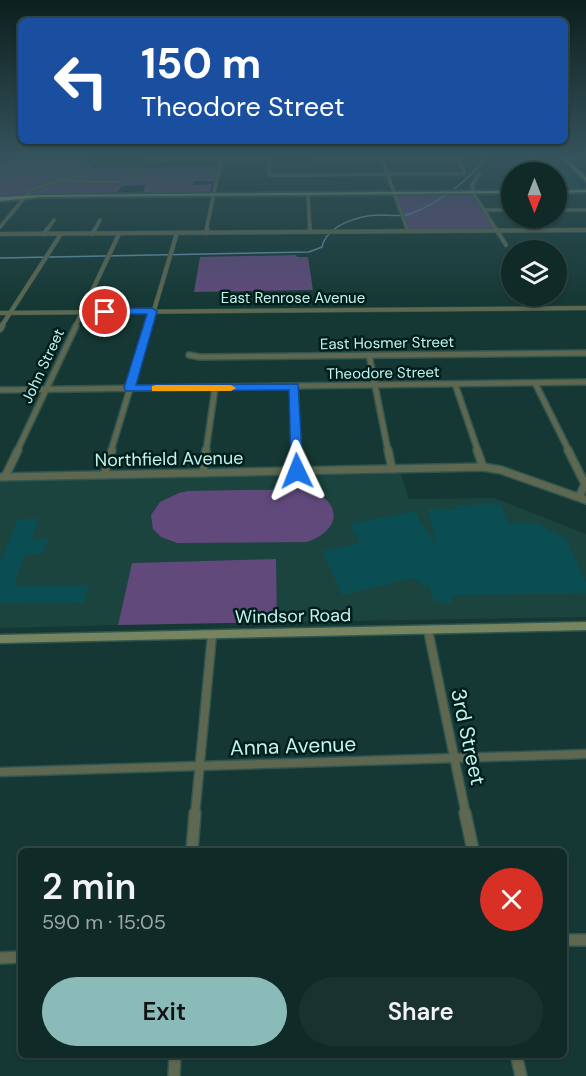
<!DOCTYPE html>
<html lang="en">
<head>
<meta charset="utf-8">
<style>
	:root { --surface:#102a27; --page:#19322f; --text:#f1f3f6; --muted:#9ca7a7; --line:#304644; --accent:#8bbbb9 }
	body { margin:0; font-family:"DM Sans",sans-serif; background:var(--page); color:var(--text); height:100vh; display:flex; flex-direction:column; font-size:22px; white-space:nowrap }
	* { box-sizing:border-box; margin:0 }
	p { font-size:20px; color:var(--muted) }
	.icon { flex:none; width:33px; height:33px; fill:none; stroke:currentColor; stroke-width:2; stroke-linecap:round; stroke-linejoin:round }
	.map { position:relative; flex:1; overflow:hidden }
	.panel { position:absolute; left:18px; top:848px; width:549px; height:210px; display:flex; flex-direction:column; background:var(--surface); border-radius:9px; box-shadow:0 2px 4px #0004,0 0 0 2px var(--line) }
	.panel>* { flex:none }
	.guide { position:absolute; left:18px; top:18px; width:550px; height:126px; border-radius:9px; box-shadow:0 2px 4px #0004,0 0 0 2px var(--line); background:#1a4fa0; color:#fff; overflow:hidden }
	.needle { width:39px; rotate:180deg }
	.fabs { position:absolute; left:501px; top:162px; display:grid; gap:12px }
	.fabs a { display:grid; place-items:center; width:66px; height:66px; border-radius:50%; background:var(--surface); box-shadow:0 2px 4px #0004,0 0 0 2px var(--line); font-size:30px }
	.pin { position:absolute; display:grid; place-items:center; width:51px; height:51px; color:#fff; margin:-26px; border:3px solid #fff; border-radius:50%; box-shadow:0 2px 6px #0007 }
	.me { position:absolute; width:66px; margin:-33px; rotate:358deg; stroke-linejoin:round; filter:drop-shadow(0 0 4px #0008) }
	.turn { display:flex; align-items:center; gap:21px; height:126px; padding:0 24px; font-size:27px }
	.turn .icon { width:78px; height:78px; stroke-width:2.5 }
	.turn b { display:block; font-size:42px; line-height:51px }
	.round { display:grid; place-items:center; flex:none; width:63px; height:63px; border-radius:32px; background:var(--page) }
	.headline { display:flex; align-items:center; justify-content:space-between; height:102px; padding:0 24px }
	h1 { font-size:36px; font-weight:600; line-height:45px }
	.action { display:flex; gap:12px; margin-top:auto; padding:12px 24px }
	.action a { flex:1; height:69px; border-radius:36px; background:var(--accent); color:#111; font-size:24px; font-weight:600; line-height:69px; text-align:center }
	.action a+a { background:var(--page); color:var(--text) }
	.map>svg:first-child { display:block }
	.built { fill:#1b443f }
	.green { fill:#614a7b }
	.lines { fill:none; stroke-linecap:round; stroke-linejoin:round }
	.stream { stroke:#5f91aa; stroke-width:1.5 }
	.building { fill:#0a4e54 }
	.street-far5-casing { stroke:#315651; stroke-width:4.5 }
	.street-far4-casing { stroke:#315651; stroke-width:5 }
	.street-far3-casing { stroke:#315651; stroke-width:8 }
	.street-far2-casing { stroke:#315651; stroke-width:10 }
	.street-far1-casing { stroke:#315651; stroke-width:11 }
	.street-casing { stroke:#315651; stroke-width:14 }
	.secondary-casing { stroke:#315651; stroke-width:3 }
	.primary-casing { stroke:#315651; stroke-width:4 }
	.street-far5 { stroke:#5e674f; stroke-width:3 }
	.street-far4 { stroke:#5e674f; stroke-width:4 }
	.street-far3 { stroke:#5e674f; stroke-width:5 }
	.street-far2 { stroke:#5e674f; stroke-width:7 }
	.street-far1 { stroke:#5e674f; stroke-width:8 }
	.street { stroke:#5e674f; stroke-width:11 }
	.secondary { fill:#76845f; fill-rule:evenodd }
	.primary { fill:#899b6a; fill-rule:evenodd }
	.route { fill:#1a73e8; stroke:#114b97; stroke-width:1.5 }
	.slow { fill:#f59e0b }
	.labels { text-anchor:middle; stroke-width:5; stroke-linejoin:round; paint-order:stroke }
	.far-street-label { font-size:15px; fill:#c2f4ec; stroke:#001f1c }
	.street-label { font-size:18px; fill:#c2f4ec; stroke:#001f1c }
	.near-street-label { font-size:21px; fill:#c2f4ec; stroke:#001f1c }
</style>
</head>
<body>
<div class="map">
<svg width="586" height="1076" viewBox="0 0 586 1076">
	<rect width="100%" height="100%" fill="#153834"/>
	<path class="built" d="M401 474 409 499 494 498 586 534V617L277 622 275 559 132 563 118 625 0 628V480Z"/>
	<g class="green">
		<path d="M22 155H93L88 162 90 167 93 168 217 167 214 181H193V185L212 184 210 192 143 193 146 185 122 186 117 193 0 197V163Z"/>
		<path d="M395 193H473L496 230 408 231Z"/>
		<path d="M296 255 297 257H308L313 290 194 292 200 257Z"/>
		<path d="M307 489C343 501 342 530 307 542L177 543 161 537 153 529 151 515 160 502 179 493 188 491Z"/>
		<path d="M276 559 277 622 118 625 132 563Z"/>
	</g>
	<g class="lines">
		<path class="stream" d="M0 258 309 252 322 247C327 225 358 216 378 215 389 215 400 217 410 214 435 205 474 178 486 155"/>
	</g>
	<g class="building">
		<path d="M538 161H557L582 188 563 189 566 188 556 177V172H547Z"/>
		<path d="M500 504 508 523H536L566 539 586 582V593L454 595 451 603 444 604 433 600 429 586H423L413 578 342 595 322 551 360 543 350 524 414 511 437 547 428 509H457L455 505Z"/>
		<path d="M18 519H39L31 539H48L43 554H28L24 557 14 586 88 585 84 603 0 604V563Z"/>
	</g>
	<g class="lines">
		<g class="street-far5-casing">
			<g id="street-far5">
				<path d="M270 155 269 175 463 174 464 171 456 155"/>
				<path d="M527 155 543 172"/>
				<path d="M381 157 408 231"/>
				<path d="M563 157H586"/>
				<path d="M313 159H459"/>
				<path d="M146 160 269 159"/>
				<path d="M131 173 142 175 132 177Z"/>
				<path d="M480 173 472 185 473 193 497 231"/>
				<path d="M63 181 121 182 135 177"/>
				<path d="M308 194 310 231"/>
				<path d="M484 210H512"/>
				<path d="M556 210H586"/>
				<path d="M0 227 31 190 73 176 90 167"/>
				<path d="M46 231 54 220"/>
				<path d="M94 231 100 220"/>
				<path d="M206 231 222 155"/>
				<path d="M462 231 586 230"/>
			</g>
		</g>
		<g class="street-far4-casing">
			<g id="street-far4">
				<path d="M310 229V232"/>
				<path d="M496 229 506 245"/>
				<path d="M206 233 207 229"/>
				<path d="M0 234 586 230"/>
				<path d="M44 234 47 229"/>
				<path d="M92 234 95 229"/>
				<path d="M0 313 586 308"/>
				<path d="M1 327 61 234"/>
				<path d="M75 327 119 234"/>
				<path d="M149 327 177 233"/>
			</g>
		</g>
		<g class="street-far3-casing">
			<g id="street-far3">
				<path d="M0 329 2 326"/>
				<path d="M189 355 200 357 586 353"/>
				<path d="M369 355 388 451"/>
				<path d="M535 383 569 451"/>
				<path d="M455 384 478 451"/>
				<path d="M295 387 297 451"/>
				<path d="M0 390 586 382"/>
				<path d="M17 451 76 326"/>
				<path d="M111 451 149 326"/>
				<path d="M206 451 215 388"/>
			</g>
		</g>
		<g class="street-far2-casing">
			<g id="street-far2">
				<path d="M296 450 297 471"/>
				<path d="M388 450 392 469"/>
				<path d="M477 450 483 467"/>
				<path d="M568 450 585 484 579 497"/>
				<path d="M203 473 206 450"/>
				<path d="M104 475 112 450"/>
				<path d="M0 477 483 467 501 470 586 500"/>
				<path d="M5 477 18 450"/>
			</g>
		</g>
		<g class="street-far1-casing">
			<g id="street-far1">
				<path d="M428 630 466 815"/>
				<path d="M0 772 586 754"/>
				<path d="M195 815 212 635"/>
			</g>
		</g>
		<g class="street-casing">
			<g id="street">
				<path d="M465 813 473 850"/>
				<path d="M192 850 195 813"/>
				<path d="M564 940H586"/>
				<path d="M0 958 21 957"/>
				<path d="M516 1054 521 1076"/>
				<path d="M174 1076 175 1054"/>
			</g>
		</g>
		<g class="secondary-casing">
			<path id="secondary" d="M586 622V630L0 643V635Z"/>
		</g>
		<g class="primary-casing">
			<g id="primary">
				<path d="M559 155H563L586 177V181Z"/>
				<path d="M586 190V192L556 193V191Z"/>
				<path d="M512 191V193L40 197 0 201V197L40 195Z"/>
			</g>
		</g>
		<use href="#street-far5" class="street-far5"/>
		<use href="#street-far4" class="street-far4"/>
		<use href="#street-far3" class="street-far3"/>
		<use href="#street-far2" class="street-far2"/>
		<use href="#street-far1" class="street-far1"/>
		<use href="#street" class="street"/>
		<use href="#secondary" class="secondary"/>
		<use href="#primary" class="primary"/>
	</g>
	<linearGradient id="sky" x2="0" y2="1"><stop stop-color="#0c1f1d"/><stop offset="0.51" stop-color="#35535c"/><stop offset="1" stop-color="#35535c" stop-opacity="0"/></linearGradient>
	<rect width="586" height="306" fill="url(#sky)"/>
	<path class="route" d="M152 308 157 311 136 385 298 384 303 471 302 474 297 475 291 471 289 390 126 391 124 388 147 314H105L101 312 105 309Z"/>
	<path class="slow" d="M156 385H231L236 388 231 391H152V386Z"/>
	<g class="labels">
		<g class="far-street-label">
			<text x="293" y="303">East Renrose Avenue</text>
			<text transform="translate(387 343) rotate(-1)" y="5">East Hosmer Street</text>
			<text transform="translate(43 366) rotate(-65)" y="5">John Street</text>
			<text transform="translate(383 373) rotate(-1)" y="5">Theodore Street</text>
		</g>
		<g class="street-label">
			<text transform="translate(169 459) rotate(-1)" y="6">Northfield Avenue</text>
			<text transform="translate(293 616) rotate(-1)" y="6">Windsor Road</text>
		</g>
		<g class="near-street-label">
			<text transform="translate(468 737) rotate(78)" y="7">3rd Street</text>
			<text transform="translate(293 746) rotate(-2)" y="7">Anna Avenue</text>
		</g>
	</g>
</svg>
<div class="fabs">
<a><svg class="needle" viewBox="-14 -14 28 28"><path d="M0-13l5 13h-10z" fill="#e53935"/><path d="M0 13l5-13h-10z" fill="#9ca7a7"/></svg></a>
<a><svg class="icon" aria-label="layers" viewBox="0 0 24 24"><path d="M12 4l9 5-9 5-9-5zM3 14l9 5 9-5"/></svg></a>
</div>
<div class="pin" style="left:105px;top:312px;background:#d93025"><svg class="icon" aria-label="arrive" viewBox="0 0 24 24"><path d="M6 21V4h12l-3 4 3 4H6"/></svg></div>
<svg class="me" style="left:297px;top:471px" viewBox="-20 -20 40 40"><path d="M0-17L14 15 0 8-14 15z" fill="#1a73e8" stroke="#fff" stroke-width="4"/></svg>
<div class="guide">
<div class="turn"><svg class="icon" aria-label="left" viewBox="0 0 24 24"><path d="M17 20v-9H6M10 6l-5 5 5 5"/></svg><div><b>150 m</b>Theodore Street</div></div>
</div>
<section class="panel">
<div class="headline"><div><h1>2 min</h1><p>590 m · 15:05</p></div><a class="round" style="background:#d93025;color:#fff"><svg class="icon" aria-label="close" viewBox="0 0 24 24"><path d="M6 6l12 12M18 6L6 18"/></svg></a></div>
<div class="action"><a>Exit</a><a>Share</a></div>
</section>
</div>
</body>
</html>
